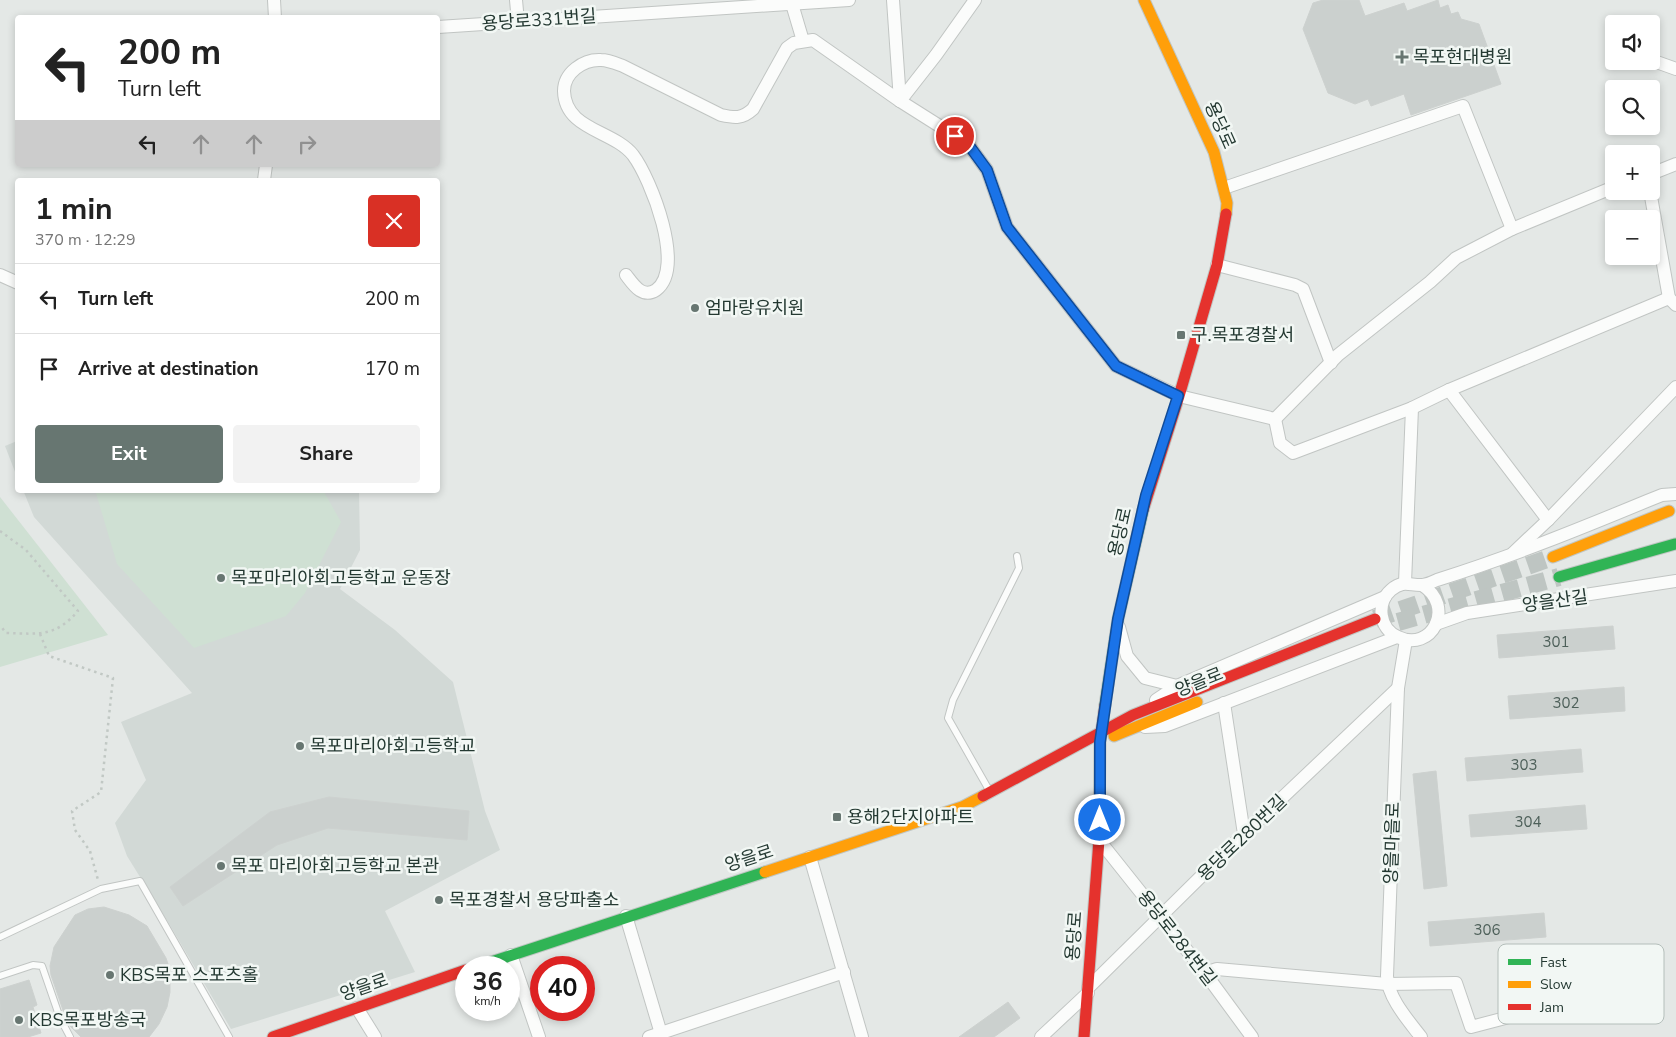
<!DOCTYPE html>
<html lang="en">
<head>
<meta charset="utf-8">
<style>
	:root { --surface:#fff; --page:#f2f2f2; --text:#222; --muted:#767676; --line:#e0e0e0; --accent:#677671 }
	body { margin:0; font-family:"Nunito Sans","Noto Sans KR",sans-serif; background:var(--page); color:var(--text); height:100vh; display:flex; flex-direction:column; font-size:19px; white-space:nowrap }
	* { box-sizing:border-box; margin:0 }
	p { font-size:16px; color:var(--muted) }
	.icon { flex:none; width:28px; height:28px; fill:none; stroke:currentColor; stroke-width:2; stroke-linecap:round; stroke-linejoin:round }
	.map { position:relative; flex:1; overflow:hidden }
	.details { position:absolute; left:15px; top:178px; width:425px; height:315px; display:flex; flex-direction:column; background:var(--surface); border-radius:5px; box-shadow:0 2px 8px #0003 }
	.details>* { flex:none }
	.banner { position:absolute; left:15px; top:15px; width:425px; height:152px; border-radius:5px; box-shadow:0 2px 8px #0003; background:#fff; color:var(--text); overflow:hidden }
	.tools { position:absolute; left:1605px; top:15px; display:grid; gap:10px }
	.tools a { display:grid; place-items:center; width:55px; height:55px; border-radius:5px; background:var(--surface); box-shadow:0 2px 8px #0003; font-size:25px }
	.speed { position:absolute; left:455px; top:956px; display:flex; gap:10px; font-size:25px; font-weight:700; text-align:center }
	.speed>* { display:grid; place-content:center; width:65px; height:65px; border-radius:50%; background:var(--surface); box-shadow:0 2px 8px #0003; line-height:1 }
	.speed small { font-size:12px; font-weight:400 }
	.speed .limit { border:8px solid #d22; background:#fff; color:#111 }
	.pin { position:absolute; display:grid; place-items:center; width:42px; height:42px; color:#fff; margin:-21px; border:2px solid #fff; border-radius:50%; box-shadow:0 1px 5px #0007 }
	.me { position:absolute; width:55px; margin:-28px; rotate:0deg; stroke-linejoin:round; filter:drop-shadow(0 0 4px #0008) }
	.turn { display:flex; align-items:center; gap:18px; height:105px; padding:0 20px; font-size:22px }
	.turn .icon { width:65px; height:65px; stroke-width:2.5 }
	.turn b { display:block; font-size:35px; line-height:42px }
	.lanes { display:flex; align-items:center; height:48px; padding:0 20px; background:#0003; justify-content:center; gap:25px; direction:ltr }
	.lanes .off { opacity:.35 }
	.round { display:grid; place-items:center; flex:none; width:52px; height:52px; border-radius:5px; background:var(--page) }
	.headline { display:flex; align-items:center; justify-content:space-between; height:85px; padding:0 20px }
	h1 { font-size:30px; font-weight:700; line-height:38px }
	.button { display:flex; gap:10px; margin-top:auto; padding:10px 20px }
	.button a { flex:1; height:58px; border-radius:5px; background:var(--accent); color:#fff; font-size:20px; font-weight:700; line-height:58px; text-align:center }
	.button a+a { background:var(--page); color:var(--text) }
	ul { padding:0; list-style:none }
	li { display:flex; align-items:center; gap:15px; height:70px; padding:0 20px; border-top:1px solid var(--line) }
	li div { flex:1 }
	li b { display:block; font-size:19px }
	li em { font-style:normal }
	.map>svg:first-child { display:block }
	.built { fill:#d2d9d6 }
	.green { fill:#cfe0d3 }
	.building { fill:#cbd0ce; stroke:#cdd1cf }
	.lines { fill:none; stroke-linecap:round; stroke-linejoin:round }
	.secondary-tunnel { stroke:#bec5c2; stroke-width:18; stroke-dasharray:18 9; stroke-linecap:butt }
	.lane-casing { stroke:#c1c5c3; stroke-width:8 }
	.street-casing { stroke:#c1c5c3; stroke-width:14 }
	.fast-casing { stroke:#c0c6c3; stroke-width:13 }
	.slow-casing { stroke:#c0c6c3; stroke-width:13 }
	.jam-casing { stroke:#c0c6c3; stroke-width:13 }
	.path { stroke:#c1c8c4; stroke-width:2.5; stroke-dasharray:2.5 4; stroke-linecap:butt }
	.lane { stroke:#fbfcfb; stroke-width:6 }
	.street { stroke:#fbfcfb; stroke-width:12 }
	.fast { stroke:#30b455; stroke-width:11 }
	.slow { stroke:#ff9f0a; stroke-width:11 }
	.jam { stroke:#e5322d; stroke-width:11 }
	.route-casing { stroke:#114b97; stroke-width:12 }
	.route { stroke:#1a73e8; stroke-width:9 }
	.poi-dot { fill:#677671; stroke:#f2f7f4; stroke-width:2 }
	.labels { text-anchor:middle; stroke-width:5; stroke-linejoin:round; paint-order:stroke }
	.number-label { font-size:15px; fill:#4e605a }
	.street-label { font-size:18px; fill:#243932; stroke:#f2f7f4 }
	.poi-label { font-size:18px; fill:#243932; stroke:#f2f7f4; text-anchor:start }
	.key { fill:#f2f7f4; stroke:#b4beba; stroke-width:1 }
	.key-label { font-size:14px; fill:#243932 }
</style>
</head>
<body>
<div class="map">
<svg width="1676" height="1037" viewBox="0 0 1676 1037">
	<rect width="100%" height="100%" fill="#e4e8e6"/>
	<g class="built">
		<path d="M17 441V477L5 446Z"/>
		<path d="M23 490H359L360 550 340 589 395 630 453 682 485 811 500 850 385 911 415 972 231 1029 168 922 127 856 115 823 146 780 121 722 192 693 34 517Z"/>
	</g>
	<g class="green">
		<path d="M95 490H323L341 522 305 593 286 616 194 648 117 564Z"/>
		<path d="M0 497 108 635 0 667Z"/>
	</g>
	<g class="building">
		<path d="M1323 0H1359L1365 16 1404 3 1407 11 1438 0 1440 8 1448 5 1451 14 1458 12 1461 19 1479 24 1501 84 1411 115 1404 94 1371 106 1368 99 1355 104 1328 93 1303 29 1313 3Z"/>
		<path d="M1613 626 1615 649 1499 658 1497 635Z"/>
		<path d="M1624 687 1625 711 1510 719 1508 696Z"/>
		<path d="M1581 749 1583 772 1467 781 1465 758Z"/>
		<path d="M1436 771 1447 886 1424 889 1413 774Z"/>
		<path d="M329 797 469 811 467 840 328 828 277 845 183 906 170 887 270 812Z"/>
		<path d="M1585 805 1587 829 1471 837 1469 815Z"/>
		<path d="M104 907 129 915 147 926 166 958 170 970V992L167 1007 159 1024 149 1037H81L69 1025 65 1016 51 975 50 966 54 947 75 915 88 909Z"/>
		<path d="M1544 913 1546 937 1430 946 1428 922Z"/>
		<path d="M29 980 37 1005 33 1007 41 1033 28 1037H0V989Z"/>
		<path d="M1008 1002 1020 1018 994 1037H959Z"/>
	</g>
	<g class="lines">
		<g class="secondary-tunnel">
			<path d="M1375 619 1553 557"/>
			<path d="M1398 622 1559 577"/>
		</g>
		<g class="lane-casing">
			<g id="lane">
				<path d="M989 790 948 718 953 700 1019 568 1017 556"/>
				<path d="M0 937 101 889 140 881 229 1037"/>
				<path d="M0 976 33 965 42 966 60 1018 70 1037"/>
			</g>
		</g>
		<g class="street-casing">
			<g id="street">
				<path d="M274 0 275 18"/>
				<path d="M516 0 518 22"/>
				<path d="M893 0 900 101"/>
				<path d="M792 4 803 41"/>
				<path d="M438 27 849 0"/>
				<path d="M1651 60 1676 69"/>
				<path d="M900 101 936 55 975 0"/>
				<path d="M1651 174 1676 164"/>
				<path d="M264 180 266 165"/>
				<path d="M1224 188 1463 106 1512 229"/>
				<path d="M1650 191 1669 298"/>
				<path d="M1217 265 1295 285 1303 289 1331 363"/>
				<path d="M0 275 18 283"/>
				<path d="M626 275C633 284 642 299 656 290 686 268 651 179 633 155 613 130 565 130 564 91 564 73 583 59 601 60 608 60 615 63 623 66L721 115C735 118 742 119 753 109L787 48 794 43 813 40 900 101 968 144 987 170 1007 227 1116 366 1179 396 1275 419 1280 443 1293 453 1412 408 1449 390 1669 298 1676 305"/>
				<path d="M1449 390 1548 520"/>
				<path d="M1275 419 1338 355 1430 282 1456 258 1512 229 1614 187"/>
				<path d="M1513 553 1548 520 1676 387"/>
				<path d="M1405 583 1412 408"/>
				<path d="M1422 585C1456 606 1432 653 1398 637 1379 629 1376 603 1391 590 1404 579 1410 586 1423 585 1428 584 1433 582 1437 580 1510 557 1577 530 1647 501L1662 495 1676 494"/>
				<path d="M1436 624 1467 613 1676 581"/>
				<path d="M1119 627 1127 656 1145 678 1177 686"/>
				<path d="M1406 640 1398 688 1387 976C1388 998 1408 1020 1421 1037"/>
				<path d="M1156 700 1177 686 1385 597"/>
				<path d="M1224 703 1244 834"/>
				<path d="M1145 727 1165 726 1397 637"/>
				<path d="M1099 840 1205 973 1252 1037"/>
				<path d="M810 857 862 1037"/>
				<path d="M626 916 662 1037"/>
				<path d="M511 955 539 1037"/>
				<path d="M1205 973 1217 969 1387 984 1456 983 1471 1027 1513 1016 1509 998 1540 994"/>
				<path d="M1088 988 1244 834 1398 688"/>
				<path d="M357 1008 375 1037"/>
				<path d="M649 1037 844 972"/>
				<path d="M1041 1037 1088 993"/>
			</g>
		</g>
		<g class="fast-casing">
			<g id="fast">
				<path d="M1559 577 1675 544"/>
				<path d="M1105 705 1118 619 1143 510"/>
				<path d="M473 968 765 872"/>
			</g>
		</g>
		<g class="slow-casing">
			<g id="slow">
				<path d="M1144 0 1214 152 1227 203 1226 214"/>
				<path d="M1553 557 1669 511"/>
				<path d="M1114 736 1197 702"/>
				<path d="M765 872 962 807 983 796"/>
			</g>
		</g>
		<g class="jam-casing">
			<g id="jam">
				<path d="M1143 510 1179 396 1217 265 1226 214"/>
				<path d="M983 796 1133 715 1375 619"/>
				<path d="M273 1037 466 970"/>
				<path d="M1084 1037 1099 840 1100 742 1105 705"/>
			</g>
		</g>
		<g class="path">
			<path d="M0 531 26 550 78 611C55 637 40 634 6 633L0 625"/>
			<path d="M40 634 49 656 113 678 101 792 72 811 75 830 90 851 98 880"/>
		</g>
		<use href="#lane" class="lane"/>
		<use href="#street" class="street"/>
		<use href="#fast" class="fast"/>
		<use href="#slow" class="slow"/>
		<use href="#jam" class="jam"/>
	</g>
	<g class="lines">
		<g class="route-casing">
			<path id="route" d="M955 136 968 144 987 170 1007 227 1116 366 1178 396 1146 495 1118 619 1100 742V820"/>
		</g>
		<use href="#route" class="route"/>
	</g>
	<g class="poi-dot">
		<path d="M1399.5 49.5h5v5h5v5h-5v5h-5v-5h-5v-5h5z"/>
		<circle cx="695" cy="308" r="5"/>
		<rect x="1176" y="330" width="10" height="10" rx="2.5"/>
		<circle cx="221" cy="578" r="5"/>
		<circle cx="300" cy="746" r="5"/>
		<rect x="832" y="812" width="10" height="10" rx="2.5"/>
		<circle cx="221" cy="866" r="5"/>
		<circle cx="439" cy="900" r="5"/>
		<circle cx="110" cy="975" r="5"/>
		<circle cx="19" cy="1020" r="5"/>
	</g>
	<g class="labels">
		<g class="number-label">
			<text x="1556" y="647">301</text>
			<text x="1566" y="708">302</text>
			<text x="1524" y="770">303</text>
			<text x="1528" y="827">304</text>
			<text x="1487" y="935">306</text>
		</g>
		<g class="street-label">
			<text transform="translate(539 20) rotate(-4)" y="6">용당로331번길</text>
			<text transform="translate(1220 125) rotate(66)" y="6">용당로</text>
			<text transform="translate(1120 532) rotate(-77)" y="6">용당로</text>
			<text transform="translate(1555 601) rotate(-8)" y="6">양을산길</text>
			<text transform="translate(1199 682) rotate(-22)" y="6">양을로</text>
			<text transform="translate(1242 838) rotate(-44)" y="6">용당로280번길</text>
			<text transform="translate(1392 843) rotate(-88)" y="6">양을마을로</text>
			<text transform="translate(749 858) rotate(-18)" y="6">양을로</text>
			<text transform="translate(1074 936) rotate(-86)" y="6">용당로</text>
			<text transform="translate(1177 938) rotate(52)" y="6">용당로284번길</text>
			<text transform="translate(364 987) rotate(-19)" y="6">양을로</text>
		</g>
		<g class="poi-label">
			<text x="1413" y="63">목포현대병원</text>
			<text x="705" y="314">엄마랑유치원</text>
			<text x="1191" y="341">구.목포경찰서</text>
			<text x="231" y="584">목포마리아회고등학교 운동장</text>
			<text x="310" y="752">목포마리아회고등학교</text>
			<text x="847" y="823">용해2단지아파트</text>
			<text x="231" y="872">목포 마리아회고등학교 본관</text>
			<text x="449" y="906">목포경찰서 용당파출소</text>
			<text x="120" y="981">KBS목포 스포츠홀</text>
			<text x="29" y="1026">KBS목포방송국</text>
		</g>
	</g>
	<rect x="1498" y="944" width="166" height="80" rx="8" class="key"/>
	<rect x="1508" y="959" width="23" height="6" fill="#30b455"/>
	<rect x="1508" y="981" width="23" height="7" fill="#ff9f0a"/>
	<rect x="1508" y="1004" width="23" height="6" fill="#e5322d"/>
	<g class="key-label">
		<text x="1540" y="967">Fast</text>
		<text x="1540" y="989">Slow</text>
		<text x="1540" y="1012">Jam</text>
	</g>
</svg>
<div class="tools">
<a><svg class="icon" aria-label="sound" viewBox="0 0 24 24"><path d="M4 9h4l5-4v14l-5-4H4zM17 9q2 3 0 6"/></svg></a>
<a><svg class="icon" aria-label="search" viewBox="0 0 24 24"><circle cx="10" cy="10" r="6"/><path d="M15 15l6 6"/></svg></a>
<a>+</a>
<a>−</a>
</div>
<div class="speed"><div>36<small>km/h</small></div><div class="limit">40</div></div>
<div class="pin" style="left:955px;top:136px;background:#d93025"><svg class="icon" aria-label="arrive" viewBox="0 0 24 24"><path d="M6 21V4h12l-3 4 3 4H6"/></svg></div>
<svg class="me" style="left:1100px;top:820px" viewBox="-20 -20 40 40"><circle r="17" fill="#1a73e8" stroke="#fff" stroke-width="3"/><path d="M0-11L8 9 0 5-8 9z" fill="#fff"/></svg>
<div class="banner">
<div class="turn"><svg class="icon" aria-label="left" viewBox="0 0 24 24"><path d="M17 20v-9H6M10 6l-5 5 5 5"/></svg><div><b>200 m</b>Turn left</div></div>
<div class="lanes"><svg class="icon" aria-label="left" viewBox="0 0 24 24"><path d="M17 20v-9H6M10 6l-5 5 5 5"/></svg><svg class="icon off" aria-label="ahead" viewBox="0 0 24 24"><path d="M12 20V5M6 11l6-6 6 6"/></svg><svg class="icon off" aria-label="ahead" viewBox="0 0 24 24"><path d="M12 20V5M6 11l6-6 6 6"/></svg><svg class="icon off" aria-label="right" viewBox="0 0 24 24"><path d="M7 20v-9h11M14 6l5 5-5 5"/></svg></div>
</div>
<section class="details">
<div class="headline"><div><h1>1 min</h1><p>370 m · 12:29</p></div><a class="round" style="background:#d93025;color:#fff"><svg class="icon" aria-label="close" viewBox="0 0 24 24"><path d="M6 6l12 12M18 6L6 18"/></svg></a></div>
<ul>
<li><svg class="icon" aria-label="left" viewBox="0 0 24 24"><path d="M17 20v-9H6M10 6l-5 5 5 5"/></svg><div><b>Turn left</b></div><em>200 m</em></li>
<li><svg class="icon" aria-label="arrive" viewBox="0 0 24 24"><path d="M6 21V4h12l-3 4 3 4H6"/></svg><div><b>Arrive at destination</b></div><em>170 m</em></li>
</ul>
<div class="button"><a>Exit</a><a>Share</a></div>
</section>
</div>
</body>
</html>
